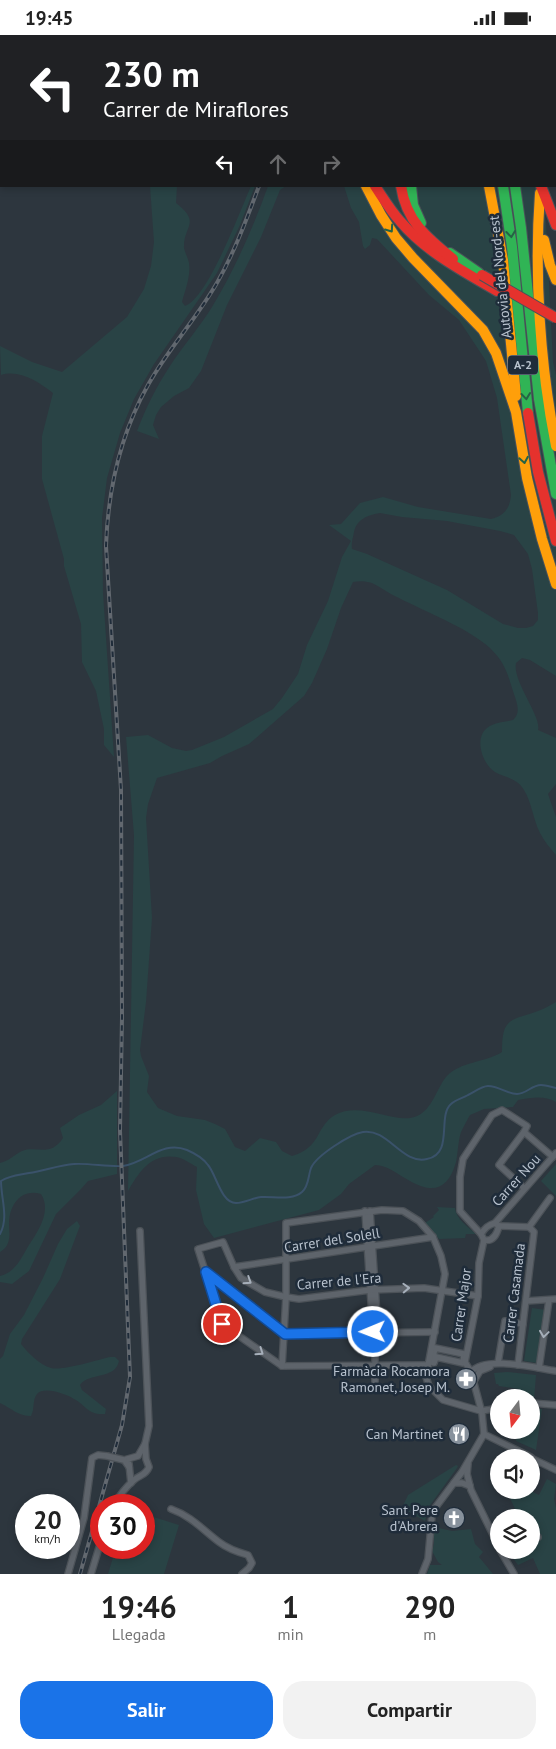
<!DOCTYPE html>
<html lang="es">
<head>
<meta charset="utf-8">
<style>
	:root { --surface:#fff; --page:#f2f2f2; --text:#222; --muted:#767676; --accent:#1a73e8 }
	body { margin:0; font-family:"PT Sans",sans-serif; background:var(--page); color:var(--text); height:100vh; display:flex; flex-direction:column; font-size:19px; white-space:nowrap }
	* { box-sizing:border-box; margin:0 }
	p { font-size:16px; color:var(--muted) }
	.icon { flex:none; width:28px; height:28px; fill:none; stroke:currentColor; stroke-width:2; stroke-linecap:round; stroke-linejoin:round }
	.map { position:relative; height:1539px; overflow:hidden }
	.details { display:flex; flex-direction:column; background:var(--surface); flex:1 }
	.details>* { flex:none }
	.hud { position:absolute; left:0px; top:0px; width:556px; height:152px; box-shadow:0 2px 8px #0003; background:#202124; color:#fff; overflow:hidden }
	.needle { width:32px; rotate:196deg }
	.fabs { position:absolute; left:490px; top:1354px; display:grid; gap:10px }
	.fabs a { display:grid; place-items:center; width:50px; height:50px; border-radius:50%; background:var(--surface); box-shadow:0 2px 8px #0003; font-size:25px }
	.speed { position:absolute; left:15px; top:1459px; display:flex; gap:10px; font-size:25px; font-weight:700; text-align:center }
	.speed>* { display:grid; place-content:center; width:65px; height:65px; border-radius:50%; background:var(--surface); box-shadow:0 2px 8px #0003; line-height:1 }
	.speed small { font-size:12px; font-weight:400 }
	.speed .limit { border:8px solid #d22; background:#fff; color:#111 }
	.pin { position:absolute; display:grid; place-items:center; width:42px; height:42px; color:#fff; margin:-21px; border:2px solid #fff; border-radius:50%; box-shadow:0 1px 5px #0007 }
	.me { position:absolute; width:55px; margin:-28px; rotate:269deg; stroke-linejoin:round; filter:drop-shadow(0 0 4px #0008) }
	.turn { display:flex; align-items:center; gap:18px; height:105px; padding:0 20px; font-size:22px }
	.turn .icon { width:65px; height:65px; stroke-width:2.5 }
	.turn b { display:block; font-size:35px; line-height:42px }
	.lanes { display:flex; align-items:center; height:48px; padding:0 20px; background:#0003; justify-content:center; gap:25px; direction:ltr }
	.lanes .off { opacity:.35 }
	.eta { display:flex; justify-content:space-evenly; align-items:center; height:85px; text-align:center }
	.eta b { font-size:30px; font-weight:600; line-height:35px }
	.button { display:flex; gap:10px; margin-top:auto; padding:10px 20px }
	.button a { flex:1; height:58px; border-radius:20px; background:var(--accent); color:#fff; font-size:20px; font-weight:600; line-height:58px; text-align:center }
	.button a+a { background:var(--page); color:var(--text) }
	.status { display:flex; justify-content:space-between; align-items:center; height:35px; padding:0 25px; background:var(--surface); direction:ltr }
	.status svg { height:14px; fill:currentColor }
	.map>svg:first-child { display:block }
	.green { fill:#294345; fill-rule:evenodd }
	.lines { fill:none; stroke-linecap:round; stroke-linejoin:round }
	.stream { stroke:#3a526a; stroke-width:2 }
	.street-casing { stroke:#4c5258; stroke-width:8 }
	.fast-casing { stroke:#4a5259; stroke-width:12 }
	.slow-casing { stroke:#4a5259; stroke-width:12 }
	.jam-casing { stroke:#4a5259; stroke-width:12 }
	.street { stroke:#5e646b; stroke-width:5.5 }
	.fast { stroke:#30b455; stroke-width:10 }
	.slow { stroke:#ff9f0a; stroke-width:10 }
	.jam { stroke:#e5322d; stroke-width:10 }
	.rail-casing { stroke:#62686f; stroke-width:4 }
	.rail { stroke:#1f2c3a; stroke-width:2; stroke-dasharray:5.5; stroke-linecap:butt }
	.street-bridge-casing { stroke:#4c5258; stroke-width:8; stroke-linecap:butt }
	.jam-bridge-casing { stroke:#4a5259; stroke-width:12; stroke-linecap:butt }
	.street-bridge { stroke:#5e646b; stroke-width:5.5 }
	.jam-bridge { stroke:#e5322d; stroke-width:10 }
	.oneway { stroke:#266245 }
	.oneway2 { stroke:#a6afba }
	.route-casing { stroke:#114b97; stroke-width:12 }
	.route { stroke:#1a73e8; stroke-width:9 }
	.labels { text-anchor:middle; stroke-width:5; stroke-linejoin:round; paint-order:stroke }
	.shield { fill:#1f2c3a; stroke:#8a95a2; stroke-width:1 }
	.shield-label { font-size:12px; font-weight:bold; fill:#b8c2ce }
	.street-label { font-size:14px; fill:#b8c2ce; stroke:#1f2c3a }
	.poi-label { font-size:14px; fill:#b8c2ce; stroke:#1f2c3a; text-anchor:end }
</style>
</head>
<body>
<div class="status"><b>19:45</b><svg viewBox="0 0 49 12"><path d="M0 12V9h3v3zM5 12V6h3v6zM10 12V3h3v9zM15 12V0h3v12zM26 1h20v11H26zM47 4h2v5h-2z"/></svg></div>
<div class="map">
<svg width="556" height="1539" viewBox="0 0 556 1539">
	<rect width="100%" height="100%" fill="#2d363e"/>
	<g class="green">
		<path d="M325 0H556V23L555 1H324Z"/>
		<path d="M150 151H177L176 168C202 188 183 191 184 213 185 218 188 223 189 228 191 241 185 255 182 267L185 271C208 263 240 176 251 151H255L240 190 217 238 154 329 134 364 120 398 107 443 102 483 103 558 114 722 104 710V694L96 656 82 627 81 589 64 531V524L42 444V401L53 358C39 347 19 334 1 340L0 311 32 327 62 337 127 282 144 254 151 231 154 207Z"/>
		<path d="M268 151H286L280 155 261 202 227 270 201 336 189 353 174 361 161 372 156 380 153 390 159 404 137 396C146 373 156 352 170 331 183 311 199 293 212 272 235 234 253 193 268 151Z"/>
		<path d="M344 151H540L546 187 553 327 556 340V641L530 625 522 623 516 628C512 646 542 682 538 695L556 703V749L548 759 556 782V820C550 813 544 806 540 798 533 784 532 768 524 755 517 743 506 743 495 737 482 729 474 703 487 693 494 687 505 687 513 685 522 677 516 666 513 656 507 637 505 628 490 613 468 593 426 577 399 563 389 559 381 552 372 548 365 546 359 546 353 547L341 573 327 614 312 648 304 661 249 709 222 721 210 728 157 743 148 769 146 783 152 883 146 967 140 1015 141 1021 149 1041 147 1057 158 1073 177 1081 205 1085 215 1089 225 1094 235 1112 245 1116 260 1103 276 1107 282 1116 292 1121C322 1112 315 1092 335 1080 362 1065 396 1091 417 1081 432 1075 437 1053 446 1042 460 1026 485 1028 502 1017 502 982 510 986 538 976 544 974 550 970 556 967V1067C543 1060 532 1063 518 1065L513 1072 484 1074 470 1080C467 1085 464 1091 461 1097 458 1106 458 1118 456 1127 448 1155 433 1159 410 1146 398 1140 388 1130 375 1130L349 1149 341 1159 319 1175 214 1203 204 1189 196 1155 197 1132C191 1129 183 1123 176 1122 151 1118 139 1137 128 1156L134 800 126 702 148 700 172 713 186 716 192 715 224 702 273 674 282 663 298 639 307 610 328 566 342 522 351 506 329 490 341 489 360 468 383 462 418 472 491 484C504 481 510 473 511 460L497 363 486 326 459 285 429 260 377 204 372 203 370 210 365 214 363 211 359 187 351 173ZM380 478 402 482 447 486 500 496 514 500 528 519 532 534 538 578V585L533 591 526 593H518L503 589 447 555 367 519 352 514C351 507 353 503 354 497 357 484 368 480 380 478Z"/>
		<path d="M117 1056V1139L88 1146 81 1154 56 1179 29 1236 12 1249 0 1247V1241C16 1237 21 1223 29 1210 38 1196 52 1176 41 1159 21 1153 9 1170 9 1189 9 1194 10 1199 9 1204 8 1210 5 1214 0 1217V1128C9 1126 14 1120 22 1116 36 1110 50 1123 63 1103L60 1093 79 1080 101 1070Z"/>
		<path d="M556 1129V1161L541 1146Z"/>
		<path d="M437 1172 455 1173C456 1184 468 1192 476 1199H466L465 1203 439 1204 425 1188 434 1182 433 1181 439 1175Z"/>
		<path d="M77 1186 80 1191 78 1196 60 1244 22 1304 21 1309C28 1318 40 1330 51 1333 63 1336 97 1325 110 1322H115L119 1326C115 1345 89 1337 80 1350L82 1355 106 1374 105 1379C87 1380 86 1370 74 1364 66 1359 44 1351 37 1359 32 1365 35 1374 31 1381 18 1381 11 1373 0 1368V1324L3 1321 10 1299 24 1280 43 1243 58 1209 67 1194Z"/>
		<path d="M532 1273 546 1275 538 1328 524 1326Z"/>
		<path d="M507 1337 536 1340 534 1365H531V1362H527V1357L521 1358 519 1354 499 1351 498 1349H496L494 1338Z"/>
		<path d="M531 1374H542L536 1415 516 1406 517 1395H531Z"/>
		<path d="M456 1430 458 1431 457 1433 428 1473 425 1486 402 1473 408 1460Z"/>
		<path d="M547 1444 556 1449 554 1464 556 1473V1539H540L533 1523 518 1530 510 1519 517 1515H531V1482H519L506 1455H529L539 1460Z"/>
		<path d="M144 1479 179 1490 164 1539H108L116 1513 144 1512Z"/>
		<path d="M434 1492 452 1496 471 1494 475 1509 483 1517 479 1522 493 1539H427L430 1530H442L438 1527 432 1516 434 1509Z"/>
	</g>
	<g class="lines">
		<path class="stream" d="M0 1199C9 1182 1 1164 1 1146 10 1140 19 1140 29 1138 44 1136 59 1130 74 1129 90 1128 107 1132 123 1131 146 1128 162 1105 187 1115 194 1118 203 1123 208 1130 216 1139 221 1168 236 1168 244 1168 253 1163 261 1162 273 1161 292 1166 302 1157 309 1151 308 1141 311 1133 316 1121 350 1099 363 1097 388 1093 402 1130 427 1124 454 1119 437 1081 451 1069 455 1065 463 1063 468 1060 474 1057 482 1051 488 1051 499 1051 507 1059 517 1059 526 1059 532 1050 541 1050 546 1050 551 1052 556 1053"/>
		<g class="street-casing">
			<g id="street">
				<path d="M524 1097 553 1122"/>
				<path d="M365 1176 373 1297 375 1299 378 1296 370 1176"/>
				<path d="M495 1188 556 1118"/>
				<path d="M495 1188 499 1191C497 1199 493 1207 484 1205L481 1199C485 1193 488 1190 495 1188Z"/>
				<path d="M499 1191 529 1192"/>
				<path d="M529 1192 550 1163"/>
				<path d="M481 1199 460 1176V1142L463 1124 492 1080 502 1075 527 1091 524 1097 499 1130 524 1153"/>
				<path d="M234 1232 433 1202"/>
				<path d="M206 1237 285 1299 435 1297"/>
				<path d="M526 1266 556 1264"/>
				<path d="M435 1313 464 1319 463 1328 436 1322 434 1328 432 1327Z"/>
				<path d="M498 1328 505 1286 523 1289"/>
				<path d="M428 1330 282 1331 222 1289 198 1214 223 1207 234 1232 241 1243 265 1257 286 1262 299 1264 370 1255 424 1253 478 1261"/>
				<path d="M518 1330 534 1197 529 1192"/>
				<path d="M282 1331 286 1262V1188L382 1175 403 1176 419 1186 433 1202 441 1221 445 1239 426 1342 429 1351 443 1365 481 1376 499 1373"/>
				<path d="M539 1333 549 1265"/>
				<path d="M471 1337C485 1320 536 1333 556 1336"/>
				<path d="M474 1346 480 1336 490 1332"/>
				<path d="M375 1347V1299"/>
				<path d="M531 1368 556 1370"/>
				<path d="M484 1399 531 1422"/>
				<path d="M531 1423 556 1435"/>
				<path d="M129 1429 131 1448"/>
				<path d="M468 1429 467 1439 471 1455 499 1512"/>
				<path d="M129 1432 124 1425 138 1421 145 1409"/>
				<path d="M454 1448H462L470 1451"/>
				<path d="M114 1470C119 1461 126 1452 134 1445 140 1440 146 1440 149 1432L146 1424 145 1409 149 1391 140 1196"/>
				<path d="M171 1474C191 1481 203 1495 219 1507 228 1514 237 1517 248 1520L252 1528 249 1533 242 1539"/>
				<path d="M531 1504 538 1502"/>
				<path d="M500 1515 514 1539"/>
				<path d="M503 1520 511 1515"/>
				<path d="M68 1539 84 1483 92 1423 98 1420 107 1421"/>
				<path d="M91 1539 101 1506"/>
				<path d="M422 1539 428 1524 432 1480 435 1473 462 1437 484 1399 482 1378 471 1337 465 1327 478 1261 479 1228 484 1205"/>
			</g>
		</g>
		<g class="fast-casing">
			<g id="fast">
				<path d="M472 0 473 1"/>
				<path d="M521 0V1"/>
				<path d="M411 151 413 170 421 188"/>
				<path d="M503 151 512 212 528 378"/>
				<path d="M515 151 521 193 539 364 556 459"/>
				<path d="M450 218 479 238"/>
			</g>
		</g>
		<g class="slow-casing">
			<g id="slow">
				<path d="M449 0 450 1"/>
				<path d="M460 0 461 1"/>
				<path d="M482 0V1"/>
				<path d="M366 151 381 180 396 203 413 223 483 295 496 318 516 377 527 443 542 504 556 549"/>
				<path d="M489 151 503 225 516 361"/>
				<path d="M540 158C534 239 540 331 556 411"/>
				<path d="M544 205 550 230 556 245"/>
			</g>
		</g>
		<g class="jam-casing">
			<g id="jam">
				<path d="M347 0V1"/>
				<path d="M355 0V1"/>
				<path d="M375 151C383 163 390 175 400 186 426 217 463 236 497 256"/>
				<path d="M401 151C406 186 427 203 453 224"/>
				<path d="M541 151 556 190"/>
				<path d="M528 378 538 437 556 506"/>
			</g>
		</g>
		<use href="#street" class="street"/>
		<use href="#fast" class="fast"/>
		<use href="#slow" class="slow"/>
		<use href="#jam" class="jam"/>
		<g class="rail-casing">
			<g id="rail">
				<path d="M316 1 317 0"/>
				<path d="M80 1539 122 1390 130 1342 120 1096 122 982 121 755 106 511C108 455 120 400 148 350 168 314 198 282 218 246 235 216 247 183 259 151"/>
			</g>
		</g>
		<use href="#rail" class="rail"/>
		<g class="street-bridge-casing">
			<path id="street-bridge" d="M107 1421 124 1425"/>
		</g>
		<g class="jam-bridge-casing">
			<path id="jam-bridge" d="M482 240 556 283"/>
		</g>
		<use href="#street-bridge" class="street-bridge"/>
		<use href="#jam-bridge" class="jam-bridge"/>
	</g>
	<defs><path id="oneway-chevron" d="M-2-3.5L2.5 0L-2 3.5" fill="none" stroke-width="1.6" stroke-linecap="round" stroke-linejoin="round" transform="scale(1.25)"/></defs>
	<g class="oneway">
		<use href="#oneway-chevron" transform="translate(390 194) rotate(55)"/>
		<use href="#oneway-chevron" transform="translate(511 199) rotate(83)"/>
		<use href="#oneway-chevron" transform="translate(526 361) rotate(84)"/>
		<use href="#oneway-chevron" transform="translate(524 425) rotate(80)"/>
	</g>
	<g class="oneway2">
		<use href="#oneway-chevron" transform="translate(248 1246) rotate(33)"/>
		<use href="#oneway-chevron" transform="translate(406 1253) rotate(-2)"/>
		<use href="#oneway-chevron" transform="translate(544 1299) rotate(98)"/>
		<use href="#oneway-chevron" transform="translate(260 1317) rotate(35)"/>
	</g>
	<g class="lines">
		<g class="route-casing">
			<path id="route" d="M222 1289 206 1237 285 1299 373 1297"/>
		</g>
		<use href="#route" class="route"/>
	</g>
	<defs>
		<g id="pharmacy-disc" transform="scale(1.125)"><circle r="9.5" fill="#87919c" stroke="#1f2c3a"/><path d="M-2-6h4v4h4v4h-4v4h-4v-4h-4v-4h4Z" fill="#fff"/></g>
		<g id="restaurant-disc" transform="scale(1.125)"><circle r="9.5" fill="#87919c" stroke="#1f2c3a"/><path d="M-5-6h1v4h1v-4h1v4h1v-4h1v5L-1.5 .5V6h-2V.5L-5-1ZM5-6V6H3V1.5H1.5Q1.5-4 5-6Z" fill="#fff"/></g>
		<g id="church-disc" transform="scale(1.125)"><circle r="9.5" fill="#87919c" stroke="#1f2c3a"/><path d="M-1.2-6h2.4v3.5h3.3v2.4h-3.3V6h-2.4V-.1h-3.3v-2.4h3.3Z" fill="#fff"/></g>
	</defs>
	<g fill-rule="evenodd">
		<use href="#pharmacy-disc" x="466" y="1344"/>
		<use href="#restaurant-disc" x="459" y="1399"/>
		<use href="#church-disc" x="454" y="1483"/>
	</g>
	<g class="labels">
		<rect class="shield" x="508" y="320.5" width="30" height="19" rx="4"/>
		<g class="shield-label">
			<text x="523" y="334">A-2</text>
		</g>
		<g class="street-label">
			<text transform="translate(500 242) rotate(-96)" y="5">Autovia del Nord-est</text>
			<text transform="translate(516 1145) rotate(-48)" y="5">Carrer Nou</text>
			<text transform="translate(332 1205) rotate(-9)" y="5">Carrer del Solell</text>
			<text transform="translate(339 1246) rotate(-5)" y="5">Carrer de l'Era</text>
			<text transform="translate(514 1258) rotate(-83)" y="5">Carrer Casamada</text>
			<text transform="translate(461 1270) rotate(-82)" y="5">Carrer Major</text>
		</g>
		<g class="poi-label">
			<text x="450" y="1341">Farmàcia Rocamora<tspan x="450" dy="16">Ramonet, Josep M.</tspan></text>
			<text x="443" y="1404">Can Martinet</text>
			<text x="438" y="1480">Sant Pere<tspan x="438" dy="16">d'Abrera</tspan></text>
		</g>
	</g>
</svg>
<div class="fabs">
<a><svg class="needle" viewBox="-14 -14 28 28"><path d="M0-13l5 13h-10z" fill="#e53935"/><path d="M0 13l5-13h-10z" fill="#767676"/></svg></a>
<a><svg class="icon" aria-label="sound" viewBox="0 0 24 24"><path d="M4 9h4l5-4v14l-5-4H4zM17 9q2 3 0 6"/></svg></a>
<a><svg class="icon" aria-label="layers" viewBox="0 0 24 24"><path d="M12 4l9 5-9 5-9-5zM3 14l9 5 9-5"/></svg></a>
</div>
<div class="speed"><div>20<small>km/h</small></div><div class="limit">30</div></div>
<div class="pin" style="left:222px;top:1289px;background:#d93025"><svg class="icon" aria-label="arrive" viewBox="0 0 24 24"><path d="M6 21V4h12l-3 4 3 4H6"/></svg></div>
<svg class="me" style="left:373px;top:1297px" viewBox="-20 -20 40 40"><circle r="17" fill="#1a73e8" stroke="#fff" stroke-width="3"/><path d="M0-11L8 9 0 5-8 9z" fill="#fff"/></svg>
<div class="hud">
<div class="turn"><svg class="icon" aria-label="left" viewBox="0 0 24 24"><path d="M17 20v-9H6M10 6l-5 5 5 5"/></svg><div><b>230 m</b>Carrer de Miraflores</div></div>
<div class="lanes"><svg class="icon" aria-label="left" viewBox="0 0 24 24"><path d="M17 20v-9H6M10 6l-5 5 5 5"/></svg><svg class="icon off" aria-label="ahead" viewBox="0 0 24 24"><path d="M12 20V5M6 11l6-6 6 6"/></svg><svg class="icon off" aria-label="right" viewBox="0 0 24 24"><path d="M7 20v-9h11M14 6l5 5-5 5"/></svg></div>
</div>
</div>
<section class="details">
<div class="eta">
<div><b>19:46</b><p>Llegada</p></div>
<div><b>1</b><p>min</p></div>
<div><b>290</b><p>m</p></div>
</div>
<div class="button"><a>Salir</a><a>Compartir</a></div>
</section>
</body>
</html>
